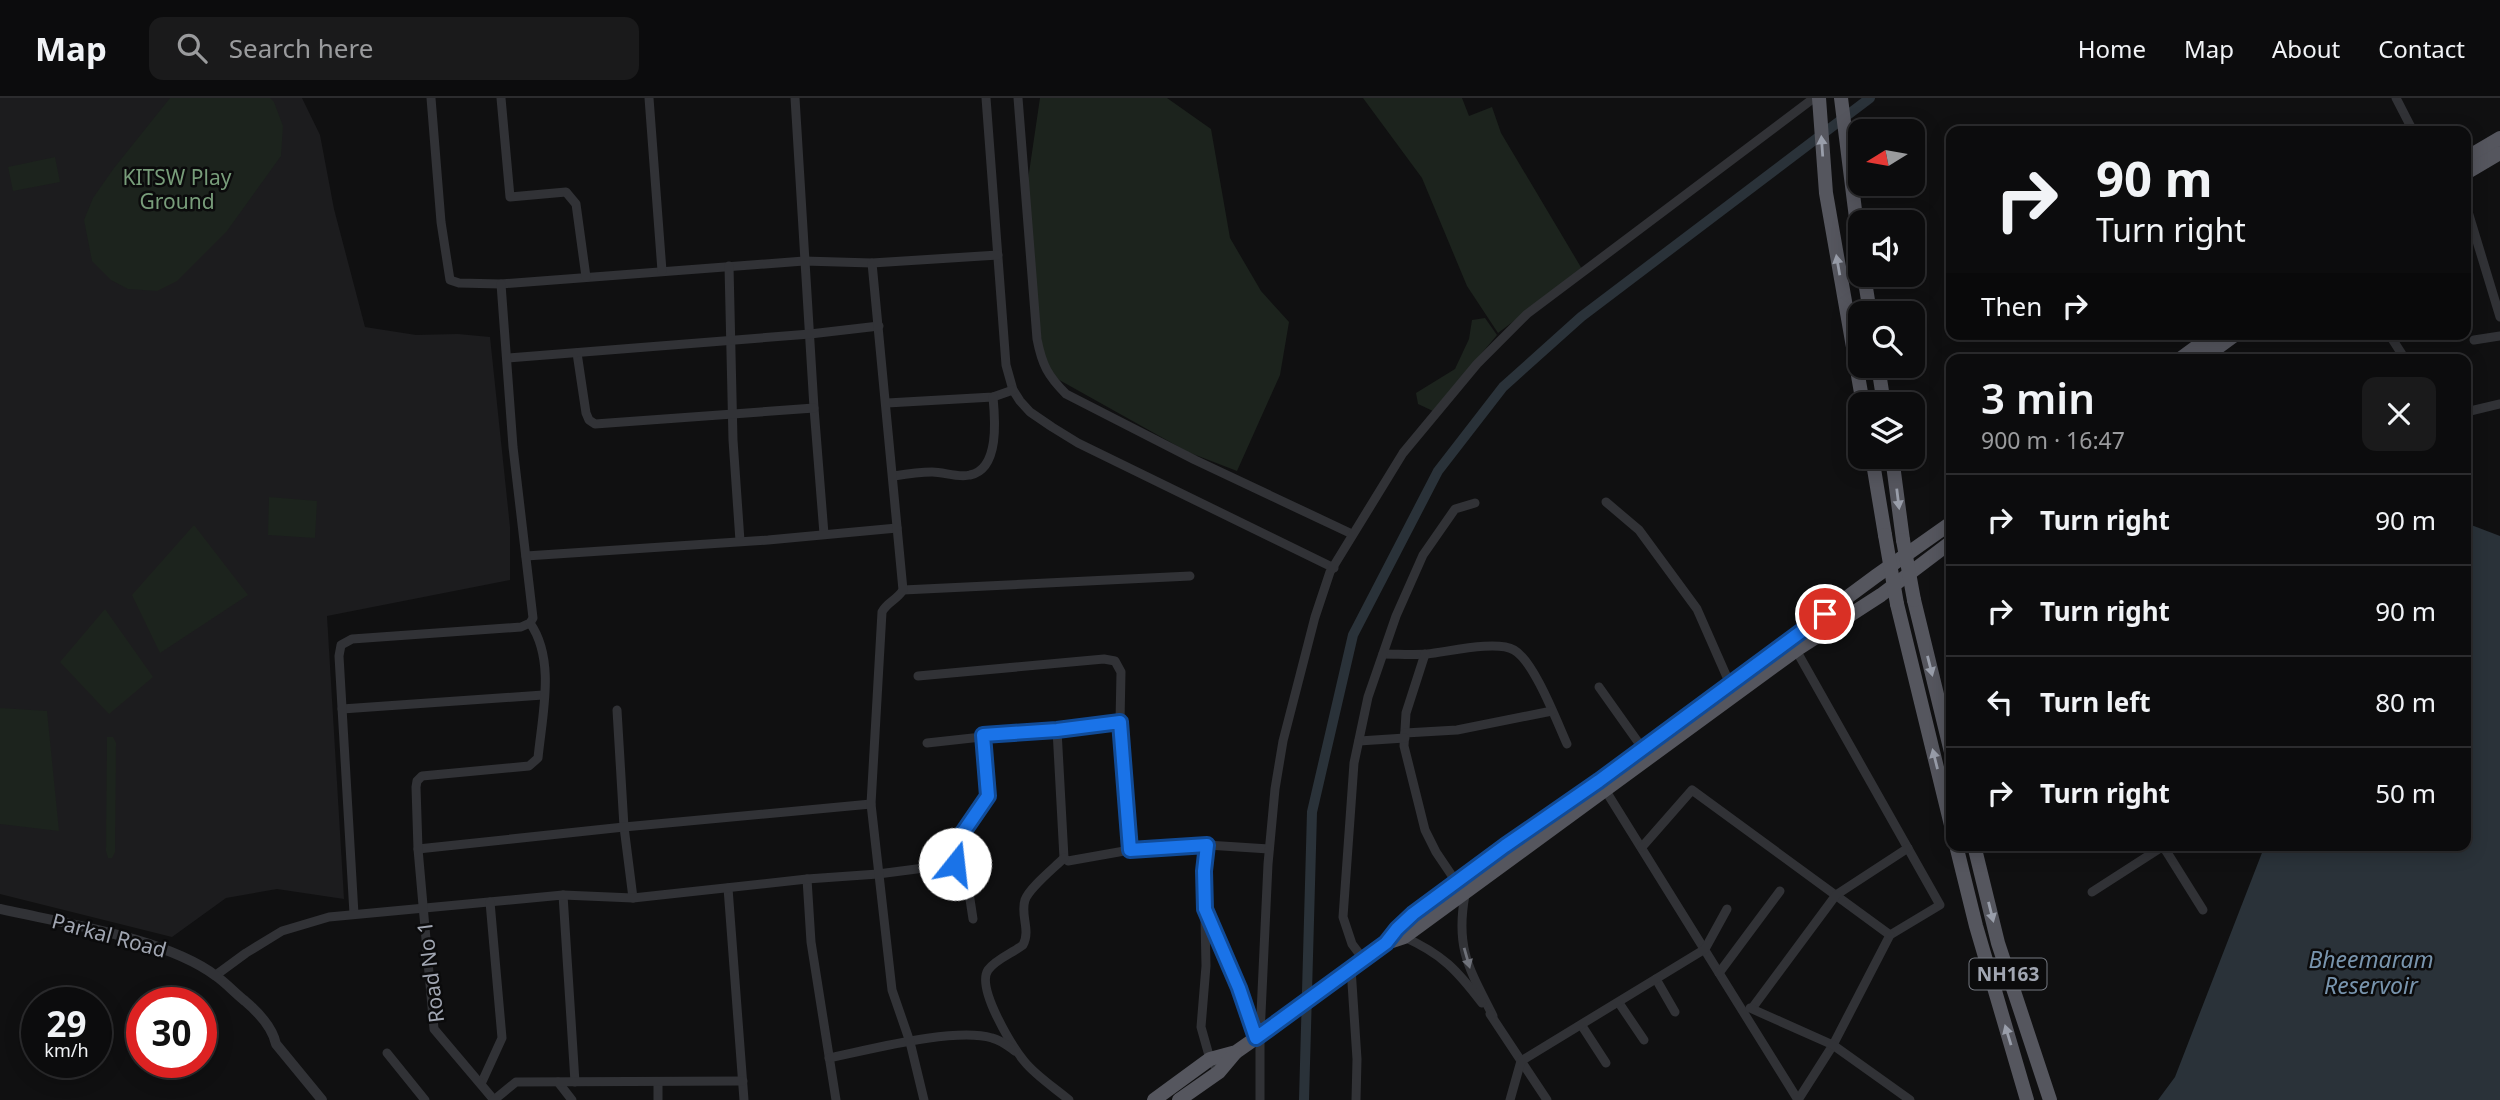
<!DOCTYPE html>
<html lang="en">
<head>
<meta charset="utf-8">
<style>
	:root { --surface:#0c0c0d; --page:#1a1a1b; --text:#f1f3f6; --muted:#9a9b9d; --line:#2c2c2e }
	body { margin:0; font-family:"Noto Sans",sans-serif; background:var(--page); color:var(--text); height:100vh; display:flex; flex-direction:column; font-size:26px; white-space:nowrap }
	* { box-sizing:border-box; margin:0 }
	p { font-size:23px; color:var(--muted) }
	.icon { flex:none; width:38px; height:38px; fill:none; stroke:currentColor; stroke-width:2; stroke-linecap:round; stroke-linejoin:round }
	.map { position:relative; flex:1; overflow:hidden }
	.sheet { position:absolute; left:1946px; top:256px; width:525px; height:497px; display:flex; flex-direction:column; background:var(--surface); border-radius:14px; box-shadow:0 4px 18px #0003,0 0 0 2px var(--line) }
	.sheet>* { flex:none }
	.hud { position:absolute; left:1946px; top:28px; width:525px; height:214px; border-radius:14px; box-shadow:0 4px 18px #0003,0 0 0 2px var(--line); background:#0c0c0d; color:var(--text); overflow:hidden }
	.needle { width:46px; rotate:259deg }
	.controls { position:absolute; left:1848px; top:21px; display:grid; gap:14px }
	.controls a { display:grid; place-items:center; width:77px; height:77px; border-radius:14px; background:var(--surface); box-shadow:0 4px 18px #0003,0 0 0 2px var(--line); font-size:35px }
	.speed { position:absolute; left:21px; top:889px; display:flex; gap:14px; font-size:35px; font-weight:700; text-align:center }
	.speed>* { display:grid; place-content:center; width:91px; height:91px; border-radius:50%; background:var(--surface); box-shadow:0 4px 18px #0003,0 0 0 2px var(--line); line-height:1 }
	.speed small { font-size:18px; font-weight:400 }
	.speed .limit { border:10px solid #d22; background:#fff; color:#111 }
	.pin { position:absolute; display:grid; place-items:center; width:60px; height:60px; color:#fff; margin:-30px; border:4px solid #fff; border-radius:50%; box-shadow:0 2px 7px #0007 }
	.me { position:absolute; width:77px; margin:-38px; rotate:16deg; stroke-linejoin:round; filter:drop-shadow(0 0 5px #0008) }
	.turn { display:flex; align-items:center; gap:24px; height:147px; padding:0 35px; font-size:32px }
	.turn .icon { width:91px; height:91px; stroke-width:2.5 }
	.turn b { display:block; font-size:49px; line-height:60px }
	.then { display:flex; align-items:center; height:66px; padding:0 35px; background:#0003; gap:14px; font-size:26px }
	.round { display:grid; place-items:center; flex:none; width:74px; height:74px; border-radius:14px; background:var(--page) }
	.summary { display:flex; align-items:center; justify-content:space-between; height:119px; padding:0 35px }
	h1 { font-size:42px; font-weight:600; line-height:52px }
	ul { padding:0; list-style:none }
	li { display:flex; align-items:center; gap:21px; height:91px; padding:0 35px; border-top:2px solid var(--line) }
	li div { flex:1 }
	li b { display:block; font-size:26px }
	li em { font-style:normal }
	header { display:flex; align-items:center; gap:42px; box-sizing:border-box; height:98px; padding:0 35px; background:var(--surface); border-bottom:2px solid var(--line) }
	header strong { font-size:33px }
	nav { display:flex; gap:38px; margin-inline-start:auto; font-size:24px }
	.search { width:490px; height:63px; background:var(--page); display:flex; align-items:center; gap:18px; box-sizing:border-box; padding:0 24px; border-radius:14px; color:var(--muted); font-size:26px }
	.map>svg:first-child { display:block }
	.built { fill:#1c1c1e }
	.green { fill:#1c231d }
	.water { fill:#2a3239 }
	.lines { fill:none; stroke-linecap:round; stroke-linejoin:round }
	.canal { stroke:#2a3239; stroke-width:10 }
	.minor { stroke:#313236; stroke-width:9 }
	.tertiary { stroke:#313236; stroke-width:10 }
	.trunk { stroke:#55565e; stroke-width:14 }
	.trunk-bridge { stroke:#55565e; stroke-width:14 }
	.oneway { fill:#999eaa }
	.oneway2 { fill:#6f727a }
	.route-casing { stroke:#114b97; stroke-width:18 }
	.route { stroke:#1a73e8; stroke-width:12 }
	.labels { text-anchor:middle; stroke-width:5; stroke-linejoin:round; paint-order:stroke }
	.shield { fill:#0b0b0c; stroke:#747880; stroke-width:2 }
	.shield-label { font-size:19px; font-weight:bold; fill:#a1a6b2 }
	.park-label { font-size:21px; fill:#789d7a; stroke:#0b0b0c }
	.street-label { font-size:21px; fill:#a1a6b2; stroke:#0b0b0c }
	.water-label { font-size:23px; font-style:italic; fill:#7894ad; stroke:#0b0b0c }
</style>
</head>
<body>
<header>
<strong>Map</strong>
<div class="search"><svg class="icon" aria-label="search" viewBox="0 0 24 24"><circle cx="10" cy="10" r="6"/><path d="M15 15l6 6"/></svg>Search here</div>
<nav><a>Home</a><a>Map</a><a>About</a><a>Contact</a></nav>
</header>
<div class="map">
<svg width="2500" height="1002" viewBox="0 0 2500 1002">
	<rect width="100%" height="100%" fill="#101011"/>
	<path class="built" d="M0 0H302L320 37 334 111 365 229 416 237 458 236 490 239 510 429V482L327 518 344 801 277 791 226 800 172 839 0 796Z"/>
	<g class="green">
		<path d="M170 0H270L274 4 283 28 281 58 227 133 177 183 157 193 128 191 111 182 92 163 84 122 93 100 114 70Z"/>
		<path d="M1040 0H1167L1211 31 1230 140 1261 193 1289 224 1280 277 1237 373 1188 354 1045 274 1025 102Z"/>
		<path d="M1363 0H1462L1469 18 1492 9 1501 35 1582 171 1498 235 1467 188 1422 80Z"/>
		<path d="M55 59 60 84 13 93 8 69Z"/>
		<path d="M1485 220 1497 237 1433 313 1418 306 1416 295 1455 271 1469 241 1472 222Z"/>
		<path d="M269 399 317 403 315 440 268 437Z"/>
		<path d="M194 427 248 497 160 555 132 497Z"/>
		<path d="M105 511 153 579 109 616 60 564Z"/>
		<path d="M0 610 47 613 59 733 0 726Z"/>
		<path d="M107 639H113L116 645 115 754 112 760H108L106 753Z"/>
	</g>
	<path class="water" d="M2466 425 2500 438V1002H2158L2175 979 2265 747H2466Z"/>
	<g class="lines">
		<path class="canal" d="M1304 1002 1312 714 1353 537 1438 373 1503 289 1581 219 1870 0"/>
		<g class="minor">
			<path d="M431 0 441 124 450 182 459 185 501 186 804 163 872 165"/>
			<path d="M501 0 510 99 566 94 576 106 586 179"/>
			<path d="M649 0 662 173"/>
			<path d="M795 0 814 310 824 436"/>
			<path d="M986 0 1006 267 1013 292 1020 303 1030 314 1052 329 1078 345 1334 470"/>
			<path d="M1018 0 1037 241C1042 267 1048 278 1066 296L1195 362 1352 436"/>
			<path d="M2396 0 2413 33"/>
			<path d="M2466 107 2500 219"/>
			<path d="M729 168 733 342 740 443"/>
			<path d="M2389 236 2405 261"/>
			<path d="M2474 242 2500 238"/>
			<path d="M577 255 586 315 589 322 595 326 814 310"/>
			<path d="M507 260 810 236 879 228"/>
			<path d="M887 305 993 299 1013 292"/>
			<path d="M2466 314 2500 306"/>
			<path d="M894 378C906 376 919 374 932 374 944 374 958 380 970 377 1000 371 995 320 993 299"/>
			<path d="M1606 404 1639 432 1697 511 1730 586"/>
			<path d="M526 458 768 442 897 430"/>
			<path d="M903 492 1190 478"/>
			<path d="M1383 556C1398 556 1413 557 1427 556 1448 554 1496 542 1514 552 1534 563 1557 624 1567 646"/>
			<path d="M1425 556 1406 615 1404 648 1425 732 1436 754 1465 797C1455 851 1470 872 1493 918"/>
			<path d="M918 578 1104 561 1115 563 1121 574 1120 624 1130 752"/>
			<path d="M1599 589 1643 651"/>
			<path d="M342 611 543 597"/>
			<path d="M617 612 624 729 633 800"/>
			<path d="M1057 632 1064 760 1068 763 1130 752 1207 747 1204 773 1206 868 1201 929 1210 961 1219 974"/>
			<path d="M1405 635 1457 632 1552 613"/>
			<path d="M1359 643 1405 640"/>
			<path d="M927 645 1120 624"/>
			<path d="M1604 690 1798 1002 1833 947 1890 837 1940 807 1796 552"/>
			<path d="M1207 747 1269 751"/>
			<path d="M2163 748 2203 812"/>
			<path d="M1642 749 1692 692 1890 837"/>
			<path d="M2026 750 2031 747"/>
			<path d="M418 751 624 729 871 706"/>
			<path d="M1064 760C1054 770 1029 790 1025 802 1020 817 1031 832 1023 847 1013 855 996 861 988 872 976 890 1012 948 1024 963 1036 978 1055 990 1069 1002"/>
			<path d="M955 766 964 733 987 698 989 688 983 637"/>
			<path d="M807 781 811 844 836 1002"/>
			<path d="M728 790 744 1002"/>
			<path d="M2092 794 2165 747"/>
			<path d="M563 797 575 984"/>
			<path d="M1207 815 1239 890 1256 940"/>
			<path d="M354 816 339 558 341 547 352 541 521 529 530 525 533 520 513 349 501 186"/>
			<path d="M1404 839C1442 856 1457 872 1482 905"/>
			<path d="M1364 862 1352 846 1343 819 1354 665 1368 599 1396 518 1423 457 1455 411 1475 405"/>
			<path d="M1351 870 1357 961 1356 1002"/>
			<path d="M1719 875 1780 793"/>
			<path d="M216 877 246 855 282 833 329 819 563 797 633 800 807 781 878 776 955 766 964 770 966 775 973 821"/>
			<path d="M1656 881 1675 914"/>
			<path d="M1619 905 1644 942"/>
			<path d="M1753 909 1836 797 1908 750"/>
			<path d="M1750 910 1833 947 1910 1002"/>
			<path d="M1490 916 1547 1002"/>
			<path d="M1582 928 1606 965"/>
			<path d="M387 955 425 1002"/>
			<path d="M829 960C869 952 954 929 992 940 1001 942 1008 948 1015 953"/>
			<path d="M558 984 572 1002"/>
			<path d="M658 984V1002"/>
			<path d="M481 986 502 940 490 804"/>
			<path d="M494 1002 434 931 418 751 416 689 417 683 422 678 529 668 538 660C542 618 556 562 530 525"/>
			<path d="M494 1002 516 984 743 983"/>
			<path d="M924 1002 910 944 892 892 871 706 882 514C887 504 897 502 903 492L872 165 998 157"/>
			<path d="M1260 1002V937L1268 766 1275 691 1283 643 1315 519 1330 474 1403 355 1477 266 1527 216 1814 0"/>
			<path d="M1510 1002 1521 963 1705 851 1727 811"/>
		</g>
		<path class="tertiary" d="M0 811C62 825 166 840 216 878 226 885 235 895 245 903 258 914 272 928 276 946L322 1002"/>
		<g class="trunk">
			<path d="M1819 0 1826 95 1863 306"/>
			<path d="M1841 0 1860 152"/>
			<path d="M2466 60 2500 40"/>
			<path d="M2466 75 2500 55"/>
			<path d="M1864 177 1870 215"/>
			<path d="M2180 261 2214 236"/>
			<path d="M2202 261 2236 236"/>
			<path d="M1878 268 1884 306"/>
			<path d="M1872 359 1885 437"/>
			<path d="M1892 359 1903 442"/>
			<path d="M1914 502 1951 654"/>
			<path d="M1897 506 1951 727"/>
			<path d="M1956 747 1976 828 2027 1002"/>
			<path d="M1974 747 1998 845 2050 1002"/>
			<path d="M1386 845 1397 831 1413 816 1457 782 1599 683 1876 478 1951 425"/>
			<path d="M1154 1002 1210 961 1236 954 1256 940 1386 845 1404 839 1799 550 1881 497 1951 444"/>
			<path d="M1179 1002 1219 974 1235 955"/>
		</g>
		<g class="trunk-bridge">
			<path d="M1885 437 1897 506"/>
			<path d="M1903 442 1914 502"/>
		</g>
	</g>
	<defs><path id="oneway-solid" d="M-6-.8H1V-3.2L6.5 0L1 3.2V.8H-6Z" transform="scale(1.75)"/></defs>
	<g class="oneway">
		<use href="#oneway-solid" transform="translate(1822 48) rotate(-94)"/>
		<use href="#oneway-solid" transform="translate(1838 167) rotate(-100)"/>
		<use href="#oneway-solid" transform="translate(1898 401) rotate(83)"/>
		<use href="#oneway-solid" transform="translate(1930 568) rotate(76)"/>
		<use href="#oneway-solid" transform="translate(1935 661) rotate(-104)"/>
		<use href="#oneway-solid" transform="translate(1991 814) rotate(76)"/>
		<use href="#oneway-solid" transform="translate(2008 937) rotate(-107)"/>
	</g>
	<use class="oneway2" href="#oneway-solid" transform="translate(1467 860) rotate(74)"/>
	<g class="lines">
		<g class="route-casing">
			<path id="route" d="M955 766 964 733 988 698 983 637 1057 632 1120 624 1130 752 1207 747 1204 773 1205 811 1239 890 1256 940 1386 845 1397 831 1413 816 1505 748 1599 683 1825 516"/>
		</g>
		<use href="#route" class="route"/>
	</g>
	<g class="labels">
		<rect class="shield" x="1969.5" y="860.5" width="77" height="31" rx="5"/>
		<g class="shield-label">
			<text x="2008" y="883">NH163</text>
		</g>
		<g class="park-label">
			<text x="177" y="87">KITSW Play<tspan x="177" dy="24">Ground</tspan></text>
		</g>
		<g class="street-label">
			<text transform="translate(109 838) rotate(15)" y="7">Parkal Road</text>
			<text transform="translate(431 874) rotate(-97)" y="7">Road No 1</text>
		</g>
		<g class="water-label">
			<text x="2371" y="870">Bheemaram<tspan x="2371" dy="26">Reservoir</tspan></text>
		</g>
	</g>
</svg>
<div class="controls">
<a><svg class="needle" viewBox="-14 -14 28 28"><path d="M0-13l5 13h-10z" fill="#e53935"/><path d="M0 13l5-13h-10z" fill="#9a9b9d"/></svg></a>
<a><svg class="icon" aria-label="sound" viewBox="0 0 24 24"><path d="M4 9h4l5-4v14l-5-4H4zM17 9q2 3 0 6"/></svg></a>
<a><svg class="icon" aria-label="search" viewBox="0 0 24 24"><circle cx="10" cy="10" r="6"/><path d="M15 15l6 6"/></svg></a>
<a><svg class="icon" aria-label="layers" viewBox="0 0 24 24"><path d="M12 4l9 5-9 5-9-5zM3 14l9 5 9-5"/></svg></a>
</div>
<div class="speed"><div>29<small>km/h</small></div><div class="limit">30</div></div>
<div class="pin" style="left:1825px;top:516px;background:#d93025"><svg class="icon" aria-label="arrive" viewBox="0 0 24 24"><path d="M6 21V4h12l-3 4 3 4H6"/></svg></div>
<svg class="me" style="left:955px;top:766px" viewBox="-20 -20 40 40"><circle r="19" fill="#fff"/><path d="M0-13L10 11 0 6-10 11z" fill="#1a73e8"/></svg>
<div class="hud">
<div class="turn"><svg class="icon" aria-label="right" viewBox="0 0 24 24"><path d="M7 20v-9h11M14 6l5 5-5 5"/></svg><div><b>90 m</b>Turn right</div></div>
<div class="then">Then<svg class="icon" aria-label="right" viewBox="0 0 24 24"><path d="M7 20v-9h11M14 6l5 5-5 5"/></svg></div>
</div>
<section class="sheet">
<div class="summary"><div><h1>3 min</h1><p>900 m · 16:47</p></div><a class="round"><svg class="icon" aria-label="close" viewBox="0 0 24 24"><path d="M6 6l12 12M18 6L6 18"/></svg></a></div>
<ul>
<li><svg class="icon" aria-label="right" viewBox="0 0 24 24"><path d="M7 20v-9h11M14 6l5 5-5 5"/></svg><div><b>Turn right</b></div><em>90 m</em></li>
<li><svg class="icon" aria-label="right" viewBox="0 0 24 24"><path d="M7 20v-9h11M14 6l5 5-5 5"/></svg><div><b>Turn right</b></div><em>90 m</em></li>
<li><svg class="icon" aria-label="left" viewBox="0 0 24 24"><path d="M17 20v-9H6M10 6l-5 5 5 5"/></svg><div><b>Turn left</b></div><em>80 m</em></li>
<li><svg class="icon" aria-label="right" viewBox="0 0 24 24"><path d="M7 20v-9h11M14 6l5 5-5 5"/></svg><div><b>Turn right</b></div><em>50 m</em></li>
</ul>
</section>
</div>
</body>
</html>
